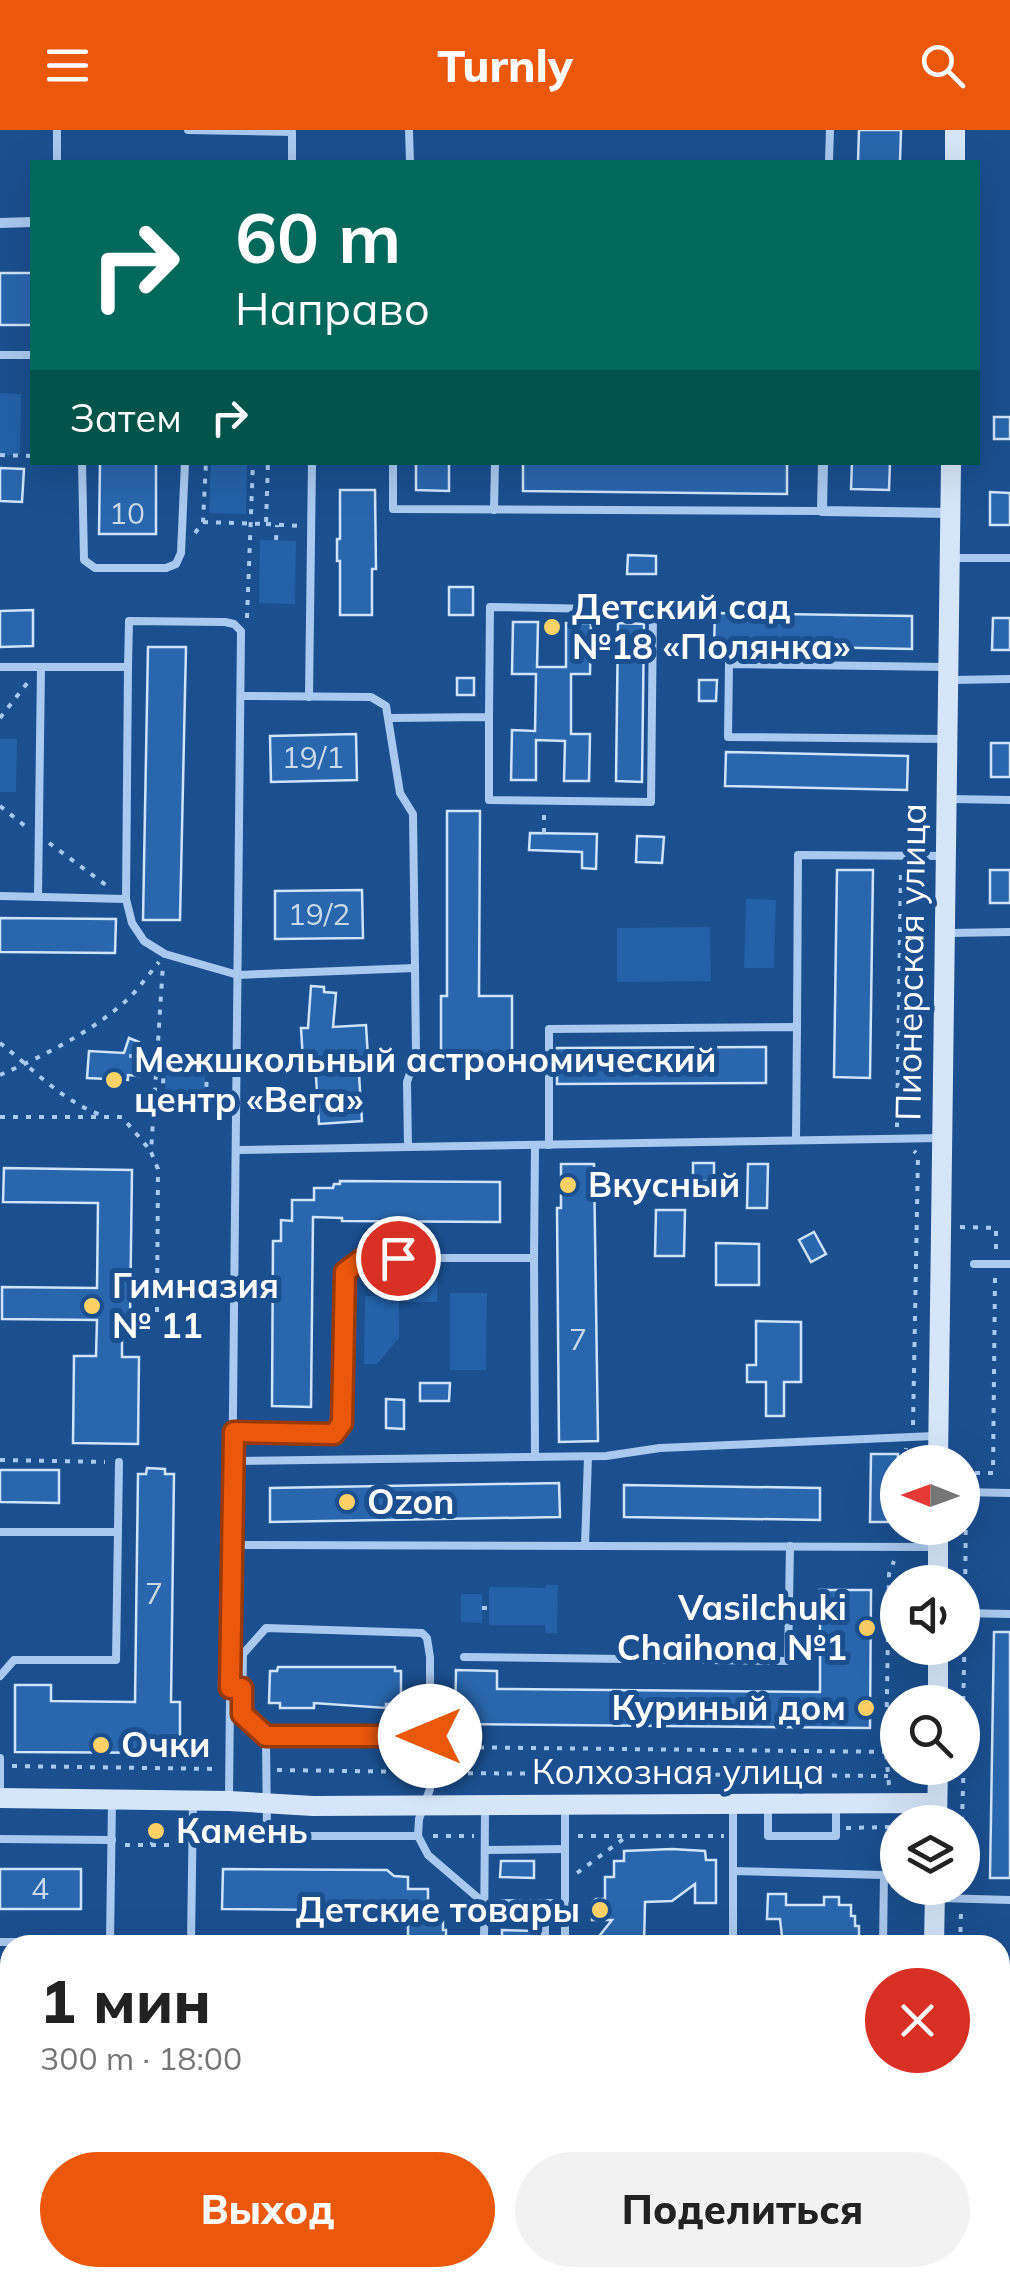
<!DOCTYPE html>
<html lang="ru">
<head>
<meta charset="utf-8">
<style>
	:root { --surface:#fff; --page:#f2f2f2; --text:#222; --muted:#767676; --accent:#ea580c }
	body { margin:0; font-family:Mulish,sans-serif; background:var(--page); color:var(--text); height:100vh; display:flex; flex-direction:column; font-size:38px; white-space:nowrap }
	* { box-sizing:border-box; margin:0 }
	p { font-size:32px; color:var(--muted) }
	.icon { flex:none; width:55px; height:55px; fill:none; stroke:currentColor; stroke-width:2; stroke-linecap:round; stroke-linejoin:round }
	.map { position:relative; flex:1; overflow:hidden }
	.details { position:absolute; left:0px; top:1805px; width:1010px; height:352px; display:flex; flex-direction:column; background:var(--surface); border-radius:30px 30px 0 0; box-shadow:0 10px 40px #0002 }
	.details>* { flex:none }
	.hud { position:absolute; left:30px; top:30px; width:950px; height:305px; border-radius:0px; box-shadow:0 10px 40px #0002; background:#00695c; color:#fff; overflow:hidden }
	.needle { width:65px; rotate:271deg }
	.tools { position:absolute; left:880px; top:1315px; display:grid; gap:20px }
	.tools a { display:grid; place-items:center; width:100px; height:100px; border-radius:50%; background:var(--surface); box-shadow:0 10px 40px #0002; font-size:50px }
	.pin { position:absolute; display:grid; place-items:center; width:85px; height:85px; color:#fff; margin:-42px; border:5px solid #fff; border-radius:50%; box-shadow:0 2px 10px #0007 }
	.me { position:absolute; width:110px; margin:-55px; rotate:270deg; stroke-linejoin:round; filter:drop-shadow(0 0 8px #0008) }
	.turn { display:flex; align-items:center; gap:35px; height:210px; padding:0 40px; font-size:45px }
	.turn .icon { width:130px; height:130px; stroke-width:2.5 }
	.turn b { display:block; font-size:70px; line-height:85px }
	.then { display:flex; align-items:center; height:95px; padding:0 40px; background:#0003; gap:20px; font-size:38px }
	.round { display:grid; place-items:center; flex:none; width:105px; height:105px; border-radius:52px; background:var(--page) }
	.overview { display:flex; align-items:center; justify-content:space-between; height:170px; padding:0 40px }
	h1 { font-size:60px; font-weight:800; line-height:75px }
	.cta { display:flex; gap:20px; margin-top:auto; padding:20px 40px }
	.cta a { flex:1; height:115px; border-radius:60px; background:var(--accent); color:#fff; font-size:40px; font-weight:800; line-height:115px; text-align:center }
	.cta a+a { background:var(--page); color:var(--text) }
	header { display:flex; justify-content:space-between; align-items:center; height:130px; padding:0 40px; background:var(--accent); color:#fff; font-size:45px; font-weight:800 }
	.map>svg:first-child { display:block }
	.green { fill:#2461a8 }
	.building { fill:#2a66ad; stroke:#cfe3fa; stroke-width:2.5 }
	.lines { fill:none; stroke-linecap:round; stroke-linejoin:round }
	.path { stroke:#a9c9ee; stroke-width:4; stroke-dasharray:5 8; stroke-linecap:butt }
	.lane { stroke:#a9c9ee; stroke-width:8 }
	.street { stroke:#a9c9ee; stroke-width:10 }
	.secondary { stroke:#d6e6fa; stroke-width:20 }
	.route-casing { stroke:#983908; stroke-width:25 }
	.route { stroke:#ea580c; stroke-width:18 }
	.poi-dot { fill:#ffd166; stroke:#1b4f8f; stroke-width:4 }
	.labels { text-anchor:middle; stroke-width:10; stroke-linejoin:round; paint-order:stroke }
	.number-label { font-size:30px; fill:#cad9ea }
	.poi-label { font-size:35px; font-weight:bold; fill:#fff; stroke:#1b4f8f; text-anchor:start }
	.street-label { font-size:35px; fill:#fff; stroke:#1b4f8f }
</style>
</head>
<body>
<header><svg class="icon" aria-label="menu" viewBox="0 0 24 24"><path d="M4 6h16M4 12h16M4 18h16"/></svg>Turnly<svg class="icon" aria-label="search" viewBox="0 0 24 24"><circle cx="10" cy="10" r="6"/><path d="M15 15l6 6"/></svg></header>
<div class="map">
<svg width="1010" height="2157" viewBox="0 0 1010 2157">
	<rect width="100%" height="100%" fill="#1b4f8f"/>
	<g class="green">
		<path d="M0 263 21 264 20 325H0Z"/>
		<path d="M211 333H247L246 384 209 383Z"/>
		<path d="M260 410 296 411 295 474 259 473Z"/>
		<path d="M0 609H17L16 662H0Z"/>
		<path d="M746 769 776 770 774 838H744Z"/>
		<path d="M710 797 711 851 617 852V798Z"/>
		<path d="M166 942 205 945 203 981 164 979Z"/>
		<path d="M405 1151H438L437 1172H405Z"/>
		<path d="M450 1163H487L486 1240H450Z"/>
		<path d="M365 1166H399V1208L377 1234H364Z"/>
		<path d="M546 1455H558L557 1503H545V1495H489V1457L546 1458Z"/>
		<path d="M461 1464H482V1493L461 1492Z"/>
		<rect x="0" y="1836" width="10" height="64"/>
		<path d="M10 2038V2148H844V2157H0V2039Z"/>
	</g>
	<g class="building">
		<path d="M859 0H901L900 32H858Z"/>
		<rect x="0" y="143" width="32" height="52"/>
		<rect x="994" y="287" width="16" height="22"/>
		<path d="M100 332H156V404H99Z"/>
		<path d="M416 332H449V361L416 360Z"/>
		<path d="M523 332H787V364L523 361Z"/>
		<path d="M852 332H890L889 360 851 359Z"/>
		<path d="M0 338 24 339 22 372 0 371Z"/>
		<path d="M340 360H375L376 439H372V485H340V431H337V409H340Z"/>
		<path d="M990 362 1010 363V395H990Z"/>
		<path d="M628 425 656 426V444H627Z"/>
		<rect x="449" y="457" width="24" height="28"/>
		<path d="M33 480V516L0 517V481Z"/>
		<path d="M715 483 912 486V519L714 515Z"/>
		<path d="M993 488H1010V520H992Z"/>
		<path d="M513 492H538L537 537H566V493H591L590 544H571V604H590L589 651H564L565 611 536 610V650H511L512 600 535 601 536 544H512Z"/>
		<path d="M618 493 644 494 642 652 616 651Z"/>
		<path d="M148 517H186L180 790H143Z"/>
		<rect x="457" y="548" width="17" height="17"/>
		<path d="M699 550H717L716 571H699Z"/>
		<path d="M356 604 357 650 271 652 270 606Z"/>
		<rect x="991" y="613" width="19" height="34"/>
		<path d="M726 622 908 626 907 660 725 656Z"/>
		<path d="M447 681H480L479 866H512V939H441V866H447Z"/>
		<path d="M530 703 597 704 596 739 582 738V722L529 720Z"/>
		<path d="M637 706 664 707 662 733 636 732Z"/>
		<path d="M837 740H873L870 948 834 947Z"/>
		<rect x="990" y="740" width="20" height="33"/>
		<path d="M362 760 363 808 275 809V761Z"/>
		<path d="M0 788 116 789 115 823 0 822Z"/>
		<path d="M311 856 324 857V862L336 863 333 897 366 895 368 928 358 929 362 991 319 994 315 931H303L301 898H308Z"/>
		<path d="M129 908 139 912 136 932H140L139 946 128 945V950L87 948 89 921 124 923Z"/>
		<path d="M766 917V953L557 954V918Z"/>
		<rect x="693" y="1033" width="21" height="18"/>
		<path d="M561 1034H594L598 1311 559 1312 557 1078H561Z"/>
		<path d="M748 1034H768L767 1078H747Z"/>
		<path d="M4 1038 132 1040 130 1191H122V1227H139L138 1314 73 1313 74 1226H96L97 1190 2 1189V1157L97 1158 98 1073 3 1072Z"/>
		<path d="M340 1051 500 1052V1092L342 1091V1088L313 1087 311 1277 272 1276 273 1111H281V1090L292 1091V1070H314V1058H333L334 1054H340Z"/>
		<path d="M656 1080H685L684 1126H655Z"/>
		<path d="M814 1102 826 1124 811 1132 799 1110Z"/>
		<path d="M716 1113 759 1114V1155H716Z"/>
		<path d="M756 1191 801 1192V1252H784V1286H766V1252H747V1235H756Z"/>
		<path d="M420 1253H450L449 1271H420Z"/>
		<path d="M386 1269 404 1270V1299L386 1298Z"/>
		<path d="M871 1324H898L896 1392H870Z"/>
		<path d="M147 1338 165 1339V1344H174L171 1572H180V1623L15 1622V1555H51V1571L135 1572 138 1344H146Z"/>
		<path d="M0 1340H59V1373L0 1372Z"/>
		<path d="M559 1353 560 1387 270 1392V1358Z"/>
		<path d="M624 1355 820 1358V1390L624 1387Z"/>
		<path d="M820 1460H871L870 1598 455 1594 456 1540 497 1541V1559L820 1562Z"/>
		<path d="M994 1502H1010V1748H990Z"/>
		<path d="M278 1537H395V1541H401V1574H386V1578L314 1573V1578H280V1573H269L270 1541H277Z"/>
		<path d="M672 1719 705 1721 706 1730H716V1773H695V1754L672 1771 645 1772 644 1815H592L612 1790H592V1773L596 1769H605V1747H614V1731H624V1721Z"/>
		<path d="M501 1731H534V1748L500 1747Z"/>
		<rect x="0" y="1739" width="81" height="40"/>
		<path d="M223 1739 387 1740 394 1746 408 1747V1759H428V1780H440V1792H443V1800H446V1815H408V1781L222 1779Z"/>
		<path d="M768 1764H786V1775H824V1767H839V1775H851V1786H855V1796H859V1812H850V1815H783L780 1789H767Z"/>
		<path d="M502 1800 535 1801V1815H502Z"/>
	</g>
	<g class="lines">
		<g class="path">
			<path d="M0 325 32 326"/>
			<path d="M203 392 266 394 268 332"/>
			<path d="M266 394 301 396"/>
			<path d="M195 403 203 392 206 332"/>
			<path d="M276 410 277 395"/>
			<path d="M247 488 253 332"/>
			<path d="M0 588 28 552"/>
			<path d="M0 676 25 696"/>
			<path d="M544 703V680"/>
			<path d="M49 713 106 755"/>
			<path d="M0 913C32 938 62 971 101 985"/>
			<path d="M129 926 223 929"/>
			<path d="M164 940 207 943 205 984 161 981Z"/>
			<path d="M0 945C43 926 94 901 129 868 140 857 149 844 159 832"/>
			<path d="M206 965 226 967"/>
			<path d="M0 987H122L150 1020"/>
			<path d="M897 997 901 737"/>
			<path d="M960 1097 996 1098V1122"/>
			<path d="M157 1182 158 1039 151 1022 163 834"/>
			<path d="M913 1295 918 1025 914 1021"/>
			<path d="M0 1330 105 1332"/>
			<path d="M904 1332 906 1318"/>
			<path d="M962 1343H993L995 1147"/>
			<path d="M965 1470 966 1374"/>
			<path d="M482 1478H489"/>
			<path d="M440 1617 898 1622"/>
			<path d="M962 1623 965 1494"/>
			<path d="M12 1636 218 1639"/>
			<path d="M277 1640 418 1642"/>
			<path d="M442 1643 888 1646"/>
			<path d="M889 1655 886 1622 889 1444 894 1431"/>
			<path d="M962 1692 964 1623"/>
			<path d="M846 1698 889 1697V1734"/>
			<path d="M433 1706H474"/>
			<path d="M578 1706H724"/>
			<path d="M125 1715H181"/>
			<path d="M152 1715V1691"/>
			<path d="M577 1743 626 1707"/>
			<path d="M960 1815 961 1782"/>
			<path d="M902 2157V2148"/>
			<path d="M955 2157V2148"/>
		</g>
		<g class="lane">
			<path d="M57 0V32"/>
			<path d="M188 0 292 2V32"/>
			<path d="M409 0 410 32"/>
			<path d="M829 32 830 0"/>
			<path d="M0 225H32"/>
			<path d="M82 332 84 430 95 438H166L176 434 181 423 185 332"/>
			<path d="M393 332V379L822 381"/>
			<path d="M494 380 495 332"/>
			<path d="M950 428H1010"/>
			<path d="M0 537H128L129 491 225 492 234 494 241 501 229 1668"/>
			<path d="M947 537 729 534 728 607 947 609"/>
			<path d="M952 550 1010 549"/>
			<path d="M241 566 371 567 386 576 400 663 413 684 415 838"/>
			<path d="M309 567 312 332"/>
			<path d="M390 588 489 587V670L651 672 653 480 490 477 489 587"/>
			<path d="M951 669 1010 670"/>
			<path d="M0 766 126 769 132 793 144 811 165 824 238 845 415 838 416 925 407 952 408 1017 941 1008"/>
			<path d="M38 766 41 537"/>
			<path d="M126 769 128 537"/>
			<path d="M949 803 1010 802"/>
			<path d="M797 897 798 725 946 726"/>
			<path d="M549 1015V899L797 897 796 1010"/>
			<path d="M237 1020 408 1017"/>
			<path d="M534 1128 535 1327"/>
			<path d="M974 1134H1010"/>
			<path d="M233 1302 335 1303 342 1293 345 1142 364 1128H534L535 1015"/>
			<path d="M233 1331 606 1326 660 1318 934 1306"/>
			<path d="M962 1362 1010 1363"/>
			<path d="M0 1402H117"/>
			<path d="M232 1415 934 1417"/>
			<path d="M585 1416 588 1327"/>
			<path d="M962 1483 1010 1484"/>
			<path d="M464 1527 788 1531 790 1416"/>
			<path d="M0 1546 14 1530H116L119 1332"/>
			<path d="M266 1607 242 1583 243 1524 266 1498 422 1503 427 1508 430 1527V1659L419 1689 418 1706 428 1725 484 1773H565"/>
			<path d="M0 1628V1668"/>
			<path d="M768 1675V1706H836V1674"/>
			<path d="M229 1706H418"/>
			<path d="M267 1706 266 1607 430 1606"/>
			<path d="M0 1709 112 1710"/>
			<path d="M485 1720 565 1719"/>
			<path d="M733 1741 884 1745 883 1815"/>
			<path d="M939 1768 1010 1770"/>
			<path d="M545 1773V1815"/>
			<path d="M0 1812 349 1811V1815"/>
			<path d="M110 1812 112 1671"/>
			<path d="M191 1812 193 1671"/>
			<path d="M484 1815 485 1680"/>
			<path d="M565 1815V1675"/>
			<path d="M733 1815V1675"/>
			<path d="M1000 1913H1010"/>
			<path d="M0 1922H10"/>
			<path d="M0 1976 10 1975"/>
			<path d="M1000 2032H1010"/>
			<path d="M535 2157V2148"/>
			<path d="M844 2157V2148"/>
		</g>
		<g class="street">
			<path d="M0 93 32 92"/>
			<path d="M823 332 822 381 950 383"/>
		</g>
		<g class="secondary">
			<path d="M955 32V0"/>
			<path d="M938 1332 951 332"/>
			<path d="M938 1452V1398"/>
			<path d="M938 1572V1518"/>
			<path d="M0 1668 229 1671 313 1676 937 1673"/>
			<path d="M937 1692 938 1638"/>
			<path d="M934 1815 935 1758"/>
			<path d="M929 2157V2148"/>
		</g>
	</g>
	<g class="lines">
		<g class="route-casing">
			<path id="route" d="M398 1128H364L345 1142 342 1293 334 1304 234 1302 230 1558H242V1584L266 1606H430"/>
		</g>
		<use href="#route" class="route"/>
	</g>
	<g class="poi-dot">
		<circle cx="552" cy="497" r="10"/>
		<circle cx="114" cy="950" r="10"/>
		<circle cx="568" cy="1055" r="10"/>
		<circle cx="92" cy="1176" r="10"/>
		<circle cx="347" cy="1372" r="10"/>
		<circle cx="867" cy="1498" r="10"/>
		<circle cx="866" cy="1578" r="10"/>
		<circle cx="101" cy="1615" r="10"/>
		<circle cx="156" cy="1701" r="10"/>
		<circle cx="600" cy="1780" r="10"/>
	</g>
	<g class="labels">
		<g class="number-label">
			<text x="127" y="394">10</text>
			<text x="313" y="638">19/1</text>
			<text x="319" y="795">19/2</text>
			<text x="578" y="1220">7</text>
			<text x="154" y="1474">7</text>
			<text x="40" y="1769">4</text>
		</g>
		<g class="poi-label">
			<text x="572" y="489">Детский сад<tspan x="572" dy="40">№18 «Полянка»</tspan></text>
			<text x="134" y="942">Межшкольный астрономический<tspan x="134" dy="40">центр «Вега»</tspan></text>
			<text x="588" y="1067">Вкусный</text>
			<text x="112" y="1168">Гимназия<tspan x="112" dy="40">№ 11</tspan></text>
			<text x="367" y="1384">Ozon</text>
			<text x="847" y="1490" text-anchor="end">Vasilchuki<tspan x="847" dy="40">Chaihona №1</tspan></text>
			<text x="846" y="1590" text-anchor="end">Куриный дом</text>
			<text x="121" y="1627">Очки</text>
			<text x="176" y="1713">Камень</text>
			<text x="580" y="1792" text-anchor="end">Детские товары</text>
		</g>
		<g class="street-label">
			<text transform="translate(911 832) rotate(-89)" y="12">Пионерская улица</text>
			<text x="678" y="1654">Колхозная улица</text>
		</g>
	</g>
</svg>
<div class="tools">
<a><svg class="needle" viewBox="-14 -14 28 28"><path d="M0-13l5 13h-10z" fill="#e53935"/><path d="M0 13l5-13h-10z" fill="#767676"/></svg></a>
<a><svg class="icon" aria-label="sound" viewBox="0 0 24 24"><path d="M4 9h4l5-4v14l-5-4H4zM17 9q2 3 0 6"/></svg></a>
<a><svg class="icon" aria-label="search" viewBox="0 0 24 24"><circle cx="10" cy="10" r="6"/><path d="M15 15l6 6"/></svg></a>
<a><svg class="icon" aria-label="layers" viewBox="0 0 24 24"><path d="M12 4l9 5-9 5-9-5zM3 14l9 5 9-5"/></svg></a>
</div>
<div class="pin" style="left:398px;top:1128px;background:#d93025"><svg class="icon" aria-label="arrive" viewBox="0 0 24 24"><path d="M6 21V4h12l-3 4 3 4H6"/></svg></div>
<svg class="me" style="left:430px;top:1606px" viewBox="-20 -20 40 40"><circle r="19" fill="#fff"/><path d="M0-13L10 11 0 6-10 11z" fill="#ea580c"/></svg>
<div class="hud">
<div class="turn"><svg class="icon" aria-label="right" viewBox="0 0 24 24"><path d="M7 20v-9h11M14 6l5 5-5 5"/></svg><div><b>60 m</b>Направо</div></div>
<div class="then">Затем<svg class="icon" aria-label="right" viewBox="0 0 24 24"><path d="M7 20v-9h11M14 6l5 5-5 5"/></svg></div>
</div>
<section class="details">
<div class="overview"><div><h1>1 мин</h1><p>300 m · 18:00</p></div><a class="round" style="background:#d93025;color:#fff"><svg class="icon" aria-label="close" viewBox="0 0 24 24"><path d="M6 6l12 12M18 6L6 18"/></svg></a></div>
<div class="cta"><a>Выход</a><a>Поделиться</a></div>
</section>
</div>
</body>
</html>
